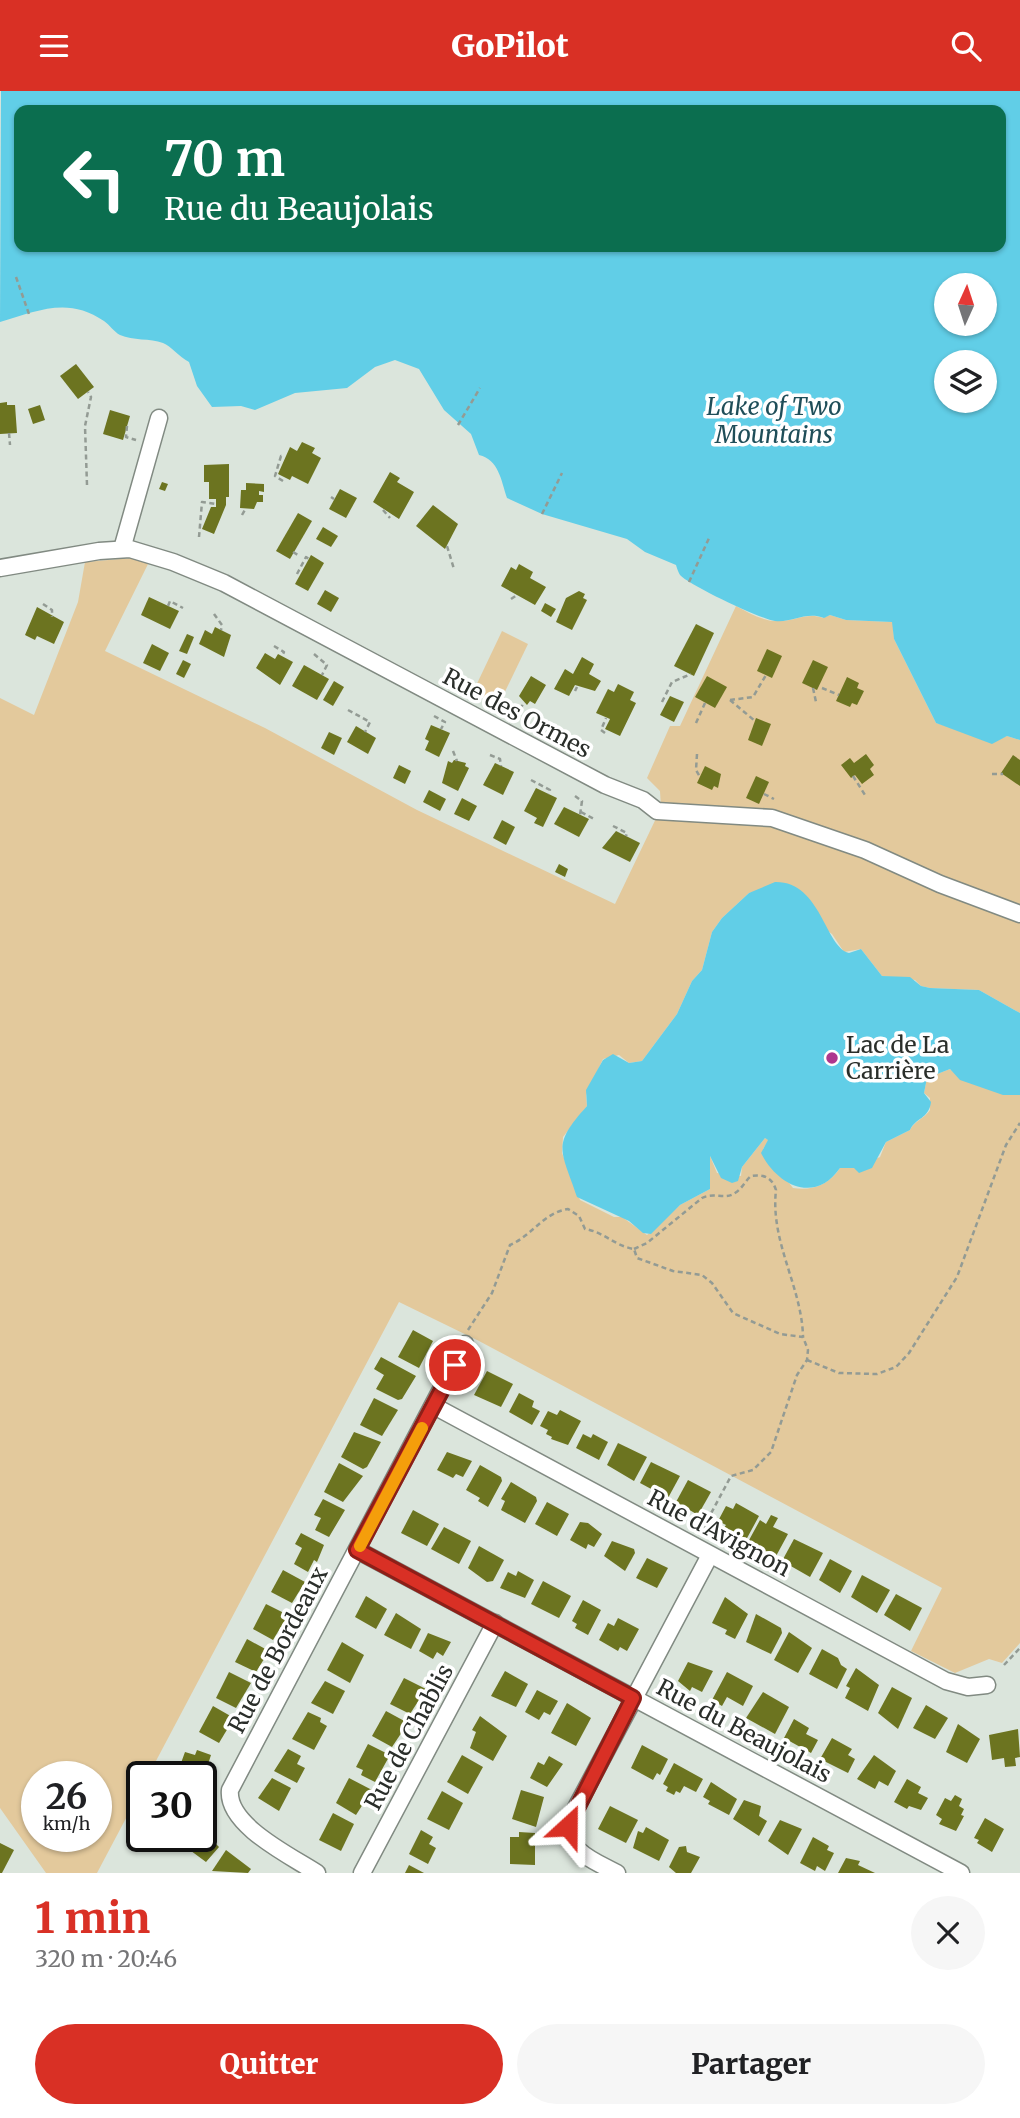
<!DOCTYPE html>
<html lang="fr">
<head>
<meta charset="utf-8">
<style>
	:root { --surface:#fff; --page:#f6f6f6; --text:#202124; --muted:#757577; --accent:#d93025 }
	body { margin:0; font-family:Merriweather,serif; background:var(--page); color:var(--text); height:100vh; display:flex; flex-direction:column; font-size:26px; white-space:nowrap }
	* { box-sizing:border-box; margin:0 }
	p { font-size:23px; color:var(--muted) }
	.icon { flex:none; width:38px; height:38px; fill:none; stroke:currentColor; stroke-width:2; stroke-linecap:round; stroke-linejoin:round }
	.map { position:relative; height:1782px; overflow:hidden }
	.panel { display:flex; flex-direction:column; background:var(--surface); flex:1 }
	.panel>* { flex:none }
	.hud { position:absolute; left:14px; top:14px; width:992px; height:147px; border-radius:14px; box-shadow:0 2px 5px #0004; background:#0b6e4f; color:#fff; overflow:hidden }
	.needle { width:46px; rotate:3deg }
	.controls { position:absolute; left:934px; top:182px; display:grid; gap:14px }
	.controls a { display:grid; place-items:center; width:63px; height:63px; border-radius:50%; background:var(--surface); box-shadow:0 2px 5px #0004; font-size:35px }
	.speed { position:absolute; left:21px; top:1670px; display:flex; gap:14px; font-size:35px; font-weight:700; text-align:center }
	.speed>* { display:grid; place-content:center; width:91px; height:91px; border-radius:50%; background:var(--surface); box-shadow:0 2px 5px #0004; line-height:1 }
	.speed small { font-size:18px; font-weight:400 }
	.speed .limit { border:4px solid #111; border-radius:10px; background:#fff; color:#111 }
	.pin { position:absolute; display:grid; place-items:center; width:60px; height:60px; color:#fff; margin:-30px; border:4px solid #fff; border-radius:50%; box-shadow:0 2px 7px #0007 }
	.me { position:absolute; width:77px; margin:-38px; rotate:24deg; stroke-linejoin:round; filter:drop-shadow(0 0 5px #0008) }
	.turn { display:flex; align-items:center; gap:24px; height:147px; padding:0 35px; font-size:32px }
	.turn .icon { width:91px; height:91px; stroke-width:2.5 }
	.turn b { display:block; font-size:49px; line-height:60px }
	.round { display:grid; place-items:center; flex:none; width:74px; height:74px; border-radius:37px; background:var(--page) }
	.overview { display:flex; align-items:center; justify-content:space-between; height:119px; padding:0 35px }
	h1 { font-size:42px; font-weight:800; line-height:52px; color:var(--accent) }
	.action { display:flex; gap:14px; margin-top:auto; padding:14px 35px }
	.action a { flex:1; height:80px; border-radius:42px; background:var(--accent); color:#fff; font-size:28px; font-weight:800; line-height:80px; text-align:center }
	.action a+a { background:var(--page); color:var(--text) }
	header { display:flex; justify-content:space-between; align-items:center; height:91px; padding:0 35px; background:var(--accent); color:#fff; font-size:32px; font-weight:800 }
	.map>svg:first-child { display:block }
	.green { fill:#e3c99c; fill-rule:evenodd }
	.water { fill:#61cee7; fill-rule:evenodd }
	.building { fill:#6c7420 }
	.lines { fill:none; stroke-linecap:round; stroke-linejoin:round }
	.minor-casing { stroke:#818a82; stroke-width:19 }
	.path { stroke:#939b94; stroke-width:2.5; stroke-dasharray:5 3.5; stroke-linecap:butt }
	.minor { stroke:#fff; stroke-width:16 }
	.route-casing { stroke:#8d1f18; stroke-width:18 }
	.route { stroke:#d93025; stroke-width:12 }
	.slow { stroke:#f59e0b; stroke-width:12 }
	.poi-dot { fill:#ae378e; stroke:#fff; stroke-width:2.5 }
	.labels { text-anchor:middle; stroke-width:7; stroke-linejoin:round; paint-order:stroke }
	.street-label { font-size:23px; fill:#2a2e2a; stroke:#fff }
	.poi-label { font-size:23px; fill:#2a2e2a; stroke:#fff; text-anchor:start }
	.water-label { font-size:24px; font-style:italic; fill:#1f4e59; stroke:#fff }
</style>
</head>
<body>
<header><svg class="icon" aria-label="menu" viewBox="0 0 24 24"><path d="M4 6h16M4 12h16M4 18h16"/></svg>GoPilot<svg class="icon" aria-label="search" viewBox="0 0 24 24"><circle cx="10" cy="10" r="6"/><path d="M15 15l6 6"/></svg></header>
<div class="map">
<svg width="1020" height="1782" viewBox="0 0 1020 1782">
	<rect width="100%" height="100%" fill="#dbe5dc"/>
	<g class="green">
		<path d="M132 467 150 469 105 560 265 637 417 719 615 813 661 717 660 700 647 687 670 635H680L736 515C749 522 764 531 779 530 796 530 807 521 823 527L830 524 846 529 893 531 894 548 936 632 997 649 1007 645 1020 649V922L979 899 930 897 921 895 915 889 882 885 861 858 844 861 832 843 769 797 749 802 722 827 712 841 702 879 692 890 677 923 642 970 629 972 619 964 603 968 586 1004 587 1015 563 1046 562 1062 580 1109 614 1126H622L647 1144 680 1114 710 1098V1065L717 1082 741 1085 742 1076 765 1047 769 1049 763 1058 793 1097C812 1100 829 1094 840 1077H854L880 1066 886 1051 910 1039C913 1031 925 1027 930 1019V1007L924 1002 927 987 950 978C970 997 995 999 1020 1004V1552L1002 1572 989 1568 955 1582 911 1560 942 1497 479 1250 399 1211 148 1685H142V1697L97 1782H46L0 1717V607L34 624 78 511 85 471ZM37 1685H96V1745H37Z"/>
		<path d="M502 540 528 553 499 613 473 601Z"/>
	</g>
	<g class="water">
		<path d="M1 0H1020V649L1007 645 992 653 936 632 894 548 892 531 846 529 830 524 824 527C806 520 792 532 775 530 760 528 689 494 680 484 678 481 677 477 676 474L645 461 627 448 542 423 507 407C501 389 499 369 479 364L471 343 444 319 419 278 395 269 375 276 347 297 295 302 255 319 241 315 212 316 197 295 189 271C179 266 171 255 163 252 150 247 133 250 120 244 114 241 110 234 104 230 68 205 37 220 0 231ZM19 19H1001V156H19ZM947 194H985V233H947ZM947 271H985V310H947Z"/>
		<path d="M775 791C821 790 825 856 849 862L861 858 882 885 910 886 921 895 930 897 979 899 1020 922V1004H1003L960 989 950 978 927 987 924 1002 931 1011C929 1028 915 1027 910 1039L886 1051 872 1077 859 1082 854 1077H840C815 1113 778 1095 761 1062L768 1049 765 1047 742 1076 738 1090 732 1092 721 1087 710 1065V1098L680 1114 651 1143 643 1142 629 1130 577 1106C561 1058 551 1055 587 1015L586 999 603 969 613 963 629 972 642 970 677 923 692 890 702 879 712 841 722 827 749 802Z"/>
	</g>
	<g class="building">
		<path d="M76 273 94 296 78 308 60 285Z"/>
		<path d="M7 311V314H15L17 342 0 343V312Z"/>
		<path d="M40 314 45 329 33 333 28 318Z"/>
		<path d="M110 319 130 325 123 349 103 343Z"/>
		<path d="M302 351 315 357 312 362 321 367 308 393 292 385 290 389 278 383 290 356 297 360Z"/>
		<path d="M229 373V406H226V414L214 443 202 438 211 416H216V408H209V391H204V374Z"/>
		<path d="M390 381 400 387 397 391 414 401 399 428 373 411Z"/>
		<path d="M162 391 168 393 165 400 159 398Z"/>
		<path d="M246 392 264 393V401L259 400V404H263V411H257L254 418 240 417 241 399H246Z"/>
		<path d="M340 398 357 407 346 427 329 418Z"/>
		<path d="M433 414 458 433 445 458 416 435Z"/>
		<path d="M298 422 312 430 290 468 276 460Z"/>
		<path d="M323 436 338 445 331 456 316 448Z"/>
		<path d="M311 464 324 472 308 500 295 493Z"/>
		<path d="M519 473 533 481 530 487 546 496 535 514 501 495 511 476 516 479Z"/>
		<path d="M325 499 339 507 331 521 317 513Z"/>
		<path d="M579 500 585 503 583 507 587 509 572 539 556 531 566 507Z"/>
		<path d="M149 506 179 520 170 538 141 524Z"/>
		<path d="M545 512 556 518 551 526 541 520Z"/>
		<path d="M37 516 64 531 54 553 37 545 35 549 25 544Z"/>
		<path d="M696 533 714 542 694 585 674 575Z"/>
		<path d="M215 536 231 544 224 566 199 553 205 539 212 543Z"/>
		<path d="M187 543 194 546 187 563 179 560Z"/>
		<path d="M152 553 169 562 160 580 143 572Z"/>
		<path d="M767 558 782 565 772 587 757 580Z"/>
		<path d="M265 562 275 568 278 563 293 571 280 594 256 577Z"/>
		<path d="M582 566 594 573 589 583 601 590 595 600 575 594 569 605 554 598 565 578 573 583Z"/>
		<path d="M183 569 191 573 184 587 176 583Z"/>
		<path d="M813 569 828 576 817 599 802 592Z"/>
		<path d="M304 574 329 588 317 609 292 595Z"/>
		<path d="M531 585 546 594 535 613 530 610 527 614 519 605Z"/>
		<path d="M707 585 727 596 715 617 695 606Z"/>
		<path d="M847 586 859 592 857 597 864 600 857 614 852 612 850 616 836 610Z"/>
		<path d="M334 590 344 596 333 615 323 609Z"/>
		<path d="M618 593 634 601 630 609 636 612 620 645 605 638 610 628 596 622 608 598 614 601Z"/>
		<path d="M670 605 684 611 674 631 660 624Z"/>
		<path d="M756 627 771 633 762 655 748 649Z"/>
		<path d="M431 634 450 642 439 666 425 659 429 650 425 648Z"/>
		<path d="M356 635 376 647 368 663 347 651Z"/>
		<path d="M329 641 342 647 334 664 321 657Z"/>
		<path d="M866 663 874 674 870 678 874 684 862 693 855 684 851 687 841 674 850 667 854 672Z"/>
		<path d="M1013 664 1020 669V695L1001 682Z"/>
		<path d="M454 669 466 672 465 675 469 677 458 700 442 692 448 670 452 672Z"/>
		<path d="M495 672 514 681 503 704 483 694Z"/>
		<path d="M399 674 411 680 405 693 393 687Z"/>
		<path d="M705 675 721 683 718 697 714 695 712 699 697 692Z"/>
		<path d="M756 685 769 691 759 713 746 707Z"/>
		<path d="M536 697 557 707 543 736 534 732 537 727 524 720Z"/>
		<path d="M429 699 446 708 440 720 423 711Z"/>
		<path d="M462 707 477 715 469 730 454 723Z"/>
		<path d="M564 716 589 728 579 746 554 733Z"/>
		<path d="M502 729 515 736 506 754 493 747Z"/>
		<path d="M616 740 640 752 630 771 602 757Z"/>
		<path d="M559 773 568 778 565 786 555 781Z"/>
		<path d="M413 1239 433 1250 419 1277 398 1266Z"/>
		<path d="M381 1266 416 1285 402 1308 398 1309 376 1298 384 1284 374 1278Z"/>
		<path d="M487 1280 513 1293 501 1316 474 1304Z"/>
		<path d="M519 1302 534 1310 532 1316 540 1320 532 1334 509 1321Z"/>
		<path d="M374 1307 398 1319 382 1345 360 1334Z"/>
		<path d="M560 1319 581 1330 568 1354 551 1348 552 1346 546 1343 548 1339 540 1335 548 1320 557 1324Z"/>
		<path d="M354 1341 381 1351 367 1376 363 1378 341 1366Z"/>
		<path d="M583 1343 591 1347 593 1343 608 1351 599 1369 576 1357Z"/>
		<path d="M618 1352 647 1366 634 1390 607 1374Z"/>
		<path d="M447 1361 472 1370 463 1386 456 1383 453 1387 437 1379Z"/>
		<path d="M651 1371 680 1385 668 1407 640 1392Z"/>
		<path d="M339 1372 363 1385 343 1411 324 1401Z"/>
		<path d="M480 1374 501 1386 502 1390 488 1416 478 1410 480 1407 466 1399Z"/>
		<path d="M688 1389 711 1401 698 1424 676 1411Z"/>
		<path d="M511 1391 536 1406 537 1410 525 1432 501 1419 505 1410 501 1408Z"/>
		<path d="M323 1408 345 1419 329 1446 315 1439 321 1427 314 1424Z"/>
		<path d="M547 1411 569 1423 557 1445 535 1433Z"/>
		<path d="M736 1412 759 1425 746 1449 728 1443 723 1438 726 1434 718 1430 726 1415 733 1418Z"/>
		<path d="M413 1419 439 1433 427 1455 401 1442Z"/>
		<path d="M771 1424 778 1427 773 1436 788 1443 775 1467 748 1451 760 1429 766 1433Z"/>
		<path d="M580 1431 588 1432 602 1443 594 1456 588 1453 586 1458 570 1449Z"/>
		<path d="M444 1436 471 1450 459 1473 431 1458Z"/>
		<path d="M301 1442 324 1454 317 1471 314 1469 308 1481 294 1473 302 1457 295 1453Z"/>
		<path d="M794 1448 823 1462 810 1486 782 1470Z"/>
		<path d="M612 1450 634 1458 635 1462 625 1480 604 1465Z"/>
		<path d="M479 1455 504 1469 493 1490 487 1491 468 1477Z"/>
		<path d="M647 1467 668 1477 657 1497 636 1487Z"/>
		<path d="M830 1468 852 1480 840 1502 819 1489Z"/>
		<path d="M283 1479 305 1491 292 1512 271 1501Z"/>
		<path d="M518 1480 534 1489 525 1507 500 1497 508 1481 516 1485Z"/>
		<path d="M862 1484 890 1499 877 1522 851 1506Z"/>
		<path d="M543 1490 571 1505 559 1527 531 1513Z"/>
		<path d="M896 1503 922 1517 910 1540 884 1524Z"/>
		<path d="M366 1505 387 1518 376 1538 355 1526Z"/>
		<path d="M725 1506 748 1523 735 1548 725 1543 727 1539 712 1532Z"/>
		<path d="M583 1509 601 1519 588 1544 575 1537 577 1533 572 1530Z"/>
		<path d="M266 1513 288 1524 273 1549 253 1538Z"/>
		<path d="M396 1522 421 1538 411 1558 384 1544Z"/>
		<path d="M756 1523 781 1537 782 1542 771 1563 746 1551Z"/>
		<path d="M618 1527 639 1538 627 1560 620 1556 618 1560 599 1549 608 1532 614 1535Z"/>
		<path d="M789 1541 812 1557 798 1582 774 1569Z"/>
		<path d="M428 1542 451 1551 443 1565 437 1561 433 1568 419 1560Z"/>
		<path d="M247 1548 269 1560 256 1581 235 1571Z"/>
		<path d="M342 1551 364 1564 350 1592 327 1579Z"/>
		<path d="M822 1558 838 1567 841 1574 847 1578 837 1598 809 1583Z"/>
		<path d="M688 1571 713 1580 702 1601 692 1596 690 1600 678 1590Z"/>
		<path d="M856 1577 879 1594 868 1620 845 1607 850 1597 846 1595Z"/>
		<path d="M505 1580 528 1593 516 1616 491 1605Z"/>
		<path d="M229 1581 251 1592 236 1617 216 1607Z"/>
		<path d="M727 1581 753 1595 743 1615 727 1606 722 1615 712 1609Z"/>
		<path d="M404 1587 426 1598 410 1623 390 1613Z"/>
		<path d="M325 1590 345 1600 333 1623 311 1612Z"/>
		<path d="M892 1596 912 1607 898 1638 878 1622Z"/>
		<path d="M537 1599 558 1610 550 1624 544 1621 539 1629 525 1621Z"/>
		<path d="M763 1601 789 1616 775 1643 746 1627Z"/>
		<path d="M567 1612 591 1627 576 1655 551 1642Z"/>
		<path d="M926 1614 948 1627 935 1648 913 1637Z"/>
		<path d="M213 1615 234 1627 219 1652 199 1641Z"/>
		<path d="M386 1620 408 1632 392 1656 372 1645Z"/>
		<path d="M308 1621 321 1627 320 1631 327 1635 314 1659 292 1648Z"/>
		<path d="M480 1625 507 1645 493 1670 470 1657 476 1641 472 1639Z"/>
		<path d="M794 1628 809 1637 806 1643 818 1649 811 1662 784 1647Z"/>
		<path d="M958 1633 980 1648 967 1672 946 1661Z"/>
		<path d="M1018 1638 1020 1666 1015 1667 1016 1675 1005 1676 1004 1667 992 1669 989 1644Z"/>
		<path d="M832 1647 852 1658 848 1664 855 1668 848 1682 820 1668Z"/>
		<path d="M368 1653 390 1664 375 1691 361 1684 363 1679 356 1676Z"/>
		<path d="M642 1654 668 1668 660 1684 657 1682 653 1689 631 1677Z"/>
		<path d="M288 1658 301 1665 297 1673 305 1677 297 1692 274 1680Z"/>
		<path d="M197 1659 211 1664 202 1692 201 1685 177 1683 185 1661 195 1664Z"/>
		<path d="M462 1664 483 1676 468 1703 447 1691Z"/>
		<path d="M874 1664 896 1680 888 1695 879 1690 875 1698 857 1688Z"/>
		<path d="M549 1665 563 1673 547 1696 530 1687 538 1671 544 1674Z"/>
		<path d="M674 1672 703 1688 696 1701 684 1695 680 1702 676 1700 674 1704 666 1700 668 1696 663 1693Z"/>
		<path d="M272 1687 291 1697 279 1720 258 1707Z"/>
		<path d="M349 1687 372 1699 356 1724 336 1712Z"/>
		<path d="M907 1688 921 1696 918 1702 928 1707 921 1719 909 1715 907 1718 894 1711Z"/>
		<path d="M711 1691 737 1708 729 1724 708 1713 710 1710 703 1706Z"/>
		<path d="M521 1699 544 1706 536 1736 512 1728Z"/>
		<path d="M442 1700 463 1712 449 1739 427 1728Z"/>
		<path d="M955 1704 962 1708 959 1715 964 1718 961 1724 964 1725 956 1740 939 1733 942 1728 936 1724 945 1707 951 1710Z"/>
		<path d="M744 1709 761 1715 759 1725 767 1730 759 1745 733 1728Z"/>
		<path d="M610 1715 638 1729 626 1752 598 1738Z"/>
		<path d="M333 1722 354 1733 341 1760 319 1749Z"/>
		<path d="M985 1727 1004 1738 992 1761 977 1752 979 1749 974 1747Z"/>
		<path d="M780 1729 802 1738 788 1764 768 1750Z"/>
		<path d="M646 1736 669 1749 659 1770 633 1757 638 1740 643 1742Z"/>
		<path d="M201 1738 219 1756 206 1771 183 1754 190 1745H201Z"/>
		<path d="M421 1739 433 1746 429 1753 436 1757 428 1773 409 1763Z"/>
		<path d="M519 1741 535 1742V1774L510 1773V1746H519Z"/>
		<path d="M813 1746 829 1755 827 1759 834 1762 825 1780 817 1775 815 1780 800 1772Z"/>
		<path d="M0 1752 14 1759 2 1782H0Z"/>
		<path d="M686 1755 687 1761 700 1766 691 1782H676L669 1776 679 1756Z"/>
		<path d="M226 1759 251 1778 248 1782 212 1780Z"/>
		<path d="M846 1767 860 1770 858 1774 875 1782H838Z"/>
		<path d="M409 1774 424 1782H405Z"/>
	</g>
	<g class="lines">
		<g class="minor-casing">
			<g id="minor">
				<path d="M122 458 159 327"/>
				<path d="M0 477 99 460 130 458 173 471 224 492 605 694 643 709 657 720 772 727 865 759 940 793 1020 823"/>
				<path d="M434 1315 946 1590 968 1596 987 1594"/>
				<path d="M357 1459 961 1782"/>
				<path d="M317 1782C291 1765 226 1734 230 1699L465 1253"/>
				<path d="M362 1782 495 1532"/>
				<path d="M617 1782C595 1770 565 1761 569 1730L710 1464"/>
			</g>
		</g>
		<g class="path">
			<path d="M16 186 29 223"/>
			<path d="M458 334 480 297"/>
			<path d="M127 335 126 346 136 349"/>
			<path d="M9 342 10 354"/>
			<path d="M283 390 275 385 281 365 284 366"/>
			<path d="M87 394 85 335 91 306 88 301"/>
			<path d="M331 406 334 408"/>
			<path d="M383 419 390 427"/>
			<path d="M542 423 562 382"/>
			<path d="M242 424 246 417"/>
			<path d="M199 446 202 411 216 413"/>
			<path d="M447 455 454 478"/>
			<path d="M293 461 298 464"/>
			<path d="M297 483 306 466 309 468"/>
			<path d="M689 491 710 445"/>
			<path d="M511 508 517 504"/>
			<path d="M43 513 52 519V526"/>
			<path d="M168 515 170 510 183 517"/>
			<path d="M214 523 222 534 221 539"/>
			<path d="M274 555 284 561 282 565"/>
			<path d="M314 563 327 574 322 584"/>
			<path d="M813 597 816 611"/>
			<path d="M822 597 839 604"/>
			<path d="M575 600 577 596"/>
			<path d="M502 607 510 611"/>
			<path d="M730 609 753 606 766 584"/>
			<path d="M730 609 755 630"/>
			<path d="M662 611 672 591 691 583"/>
			<path d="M348 619 370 631 365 641"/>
			<path d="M434 625 445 631 441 638"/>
			<path d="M515 625 524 612"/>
			<path d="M696 632 705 612"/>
			<path d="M605 642 601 639 606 627"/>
			<path d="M453 660 457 670"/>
			<path d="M697 663 696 679 700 686"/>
			<path d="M490 664 500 668 501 675"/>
			<path d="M992 683H1003"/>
			<path d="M853 685 865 704"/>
			<path d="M531 689 550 699 548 703"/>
			<path d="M764 703 774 708"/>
			<path d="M575 705 582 710 580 724"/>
			<path d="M581 721 596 729"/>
			<path d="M613 735 627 742 626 745"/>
			<path d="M634 1158 647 1152 702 1107C714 1101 725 1109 735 1102 742 1098 745 1090 751 1085 763 1083 772 1086 776 1099 770 1151 802 1196 803 1246"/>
			<path d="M468 1239 492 1202 510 1154C533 1144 543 1122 568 1118L579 1125 585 1138C604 1141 615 1155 634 1158L637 1167 673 1180 702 1184 712 1192 733 1222 780 1243 803 1246 808 1259 807 1269 797 1284 771 1361 753 1379 731 1385 700 1443"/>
			<path d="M807 1269 839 1282 877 1283 896 1276 909 1262 957 1186 1006 1054 1020 1032"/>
			<path d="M1004 1574 1020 1557"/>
		</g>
		<use href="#minor" class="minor"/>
	</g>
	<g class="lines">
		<g class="route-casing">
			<path id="route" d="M455 1274 357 1459 633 1607 568 1735"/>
		</g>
		<use href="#route" class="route"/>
		<path class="slow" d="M360 1455 422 1337"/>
	</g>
	<circle class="poi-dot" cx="832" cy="967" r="7"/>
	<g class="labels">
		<g class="street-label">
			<text transform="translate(517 622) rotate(28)" y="8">Rue des Ormes</text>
			<text transform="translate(719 1442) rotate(28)" y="8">Rue d'Avignon</text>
			<text transform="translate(278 1559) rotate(-62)" y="8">Rue de Bordeaux</text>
			<text transform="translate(744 1640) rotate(28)" y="8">Rue du Beaujolais</text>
			<text transform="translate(409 1646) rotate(-62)" y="8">Rue de Chablis</text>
		</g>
		<g class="poi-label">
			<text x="846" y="962">Lac de La<tspan x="846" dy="26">Carrière</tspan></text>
		</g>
		<g class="water-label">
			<text x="774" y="324">Lake of Two<tspan x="774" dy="28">Mountains</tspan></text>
		</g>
	</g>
</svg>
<div class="controls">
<a><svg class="needle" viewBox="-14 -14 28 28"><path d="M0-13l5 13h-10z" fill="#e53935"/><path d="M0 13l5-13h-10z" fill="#757577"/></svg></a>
<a><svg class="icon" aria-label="layers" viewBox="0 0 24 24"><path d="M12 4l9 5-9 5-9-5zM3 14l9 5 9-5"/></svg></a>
</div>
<div class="speed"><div>26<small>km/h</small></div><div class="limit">30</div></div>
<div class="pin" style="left:455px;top:1274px;background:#d93025"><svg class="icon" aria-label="arrive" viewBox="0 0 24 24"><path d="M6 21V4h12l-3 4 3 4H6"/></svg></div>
<svg class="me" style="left:568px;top:1735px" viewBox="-20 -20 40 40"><path d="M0-17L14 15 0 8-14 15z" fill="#d93025" stroke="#fff" stroke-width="4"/></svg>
<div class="hud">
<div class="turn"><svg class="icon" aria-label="left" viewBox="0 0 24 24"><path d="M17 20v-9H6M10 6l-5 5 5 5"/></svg><div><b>70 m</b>Rue du Beaujolais</div></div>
</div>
</div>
<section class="panel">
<div class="overview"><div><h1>1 min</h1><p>320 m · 20:46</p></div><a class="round"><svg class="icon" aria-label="close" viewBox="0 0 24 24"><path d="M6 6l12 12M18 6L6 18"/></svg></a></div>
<div class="action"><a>Quitter</a><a>Partager</a></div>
</section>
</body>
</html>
